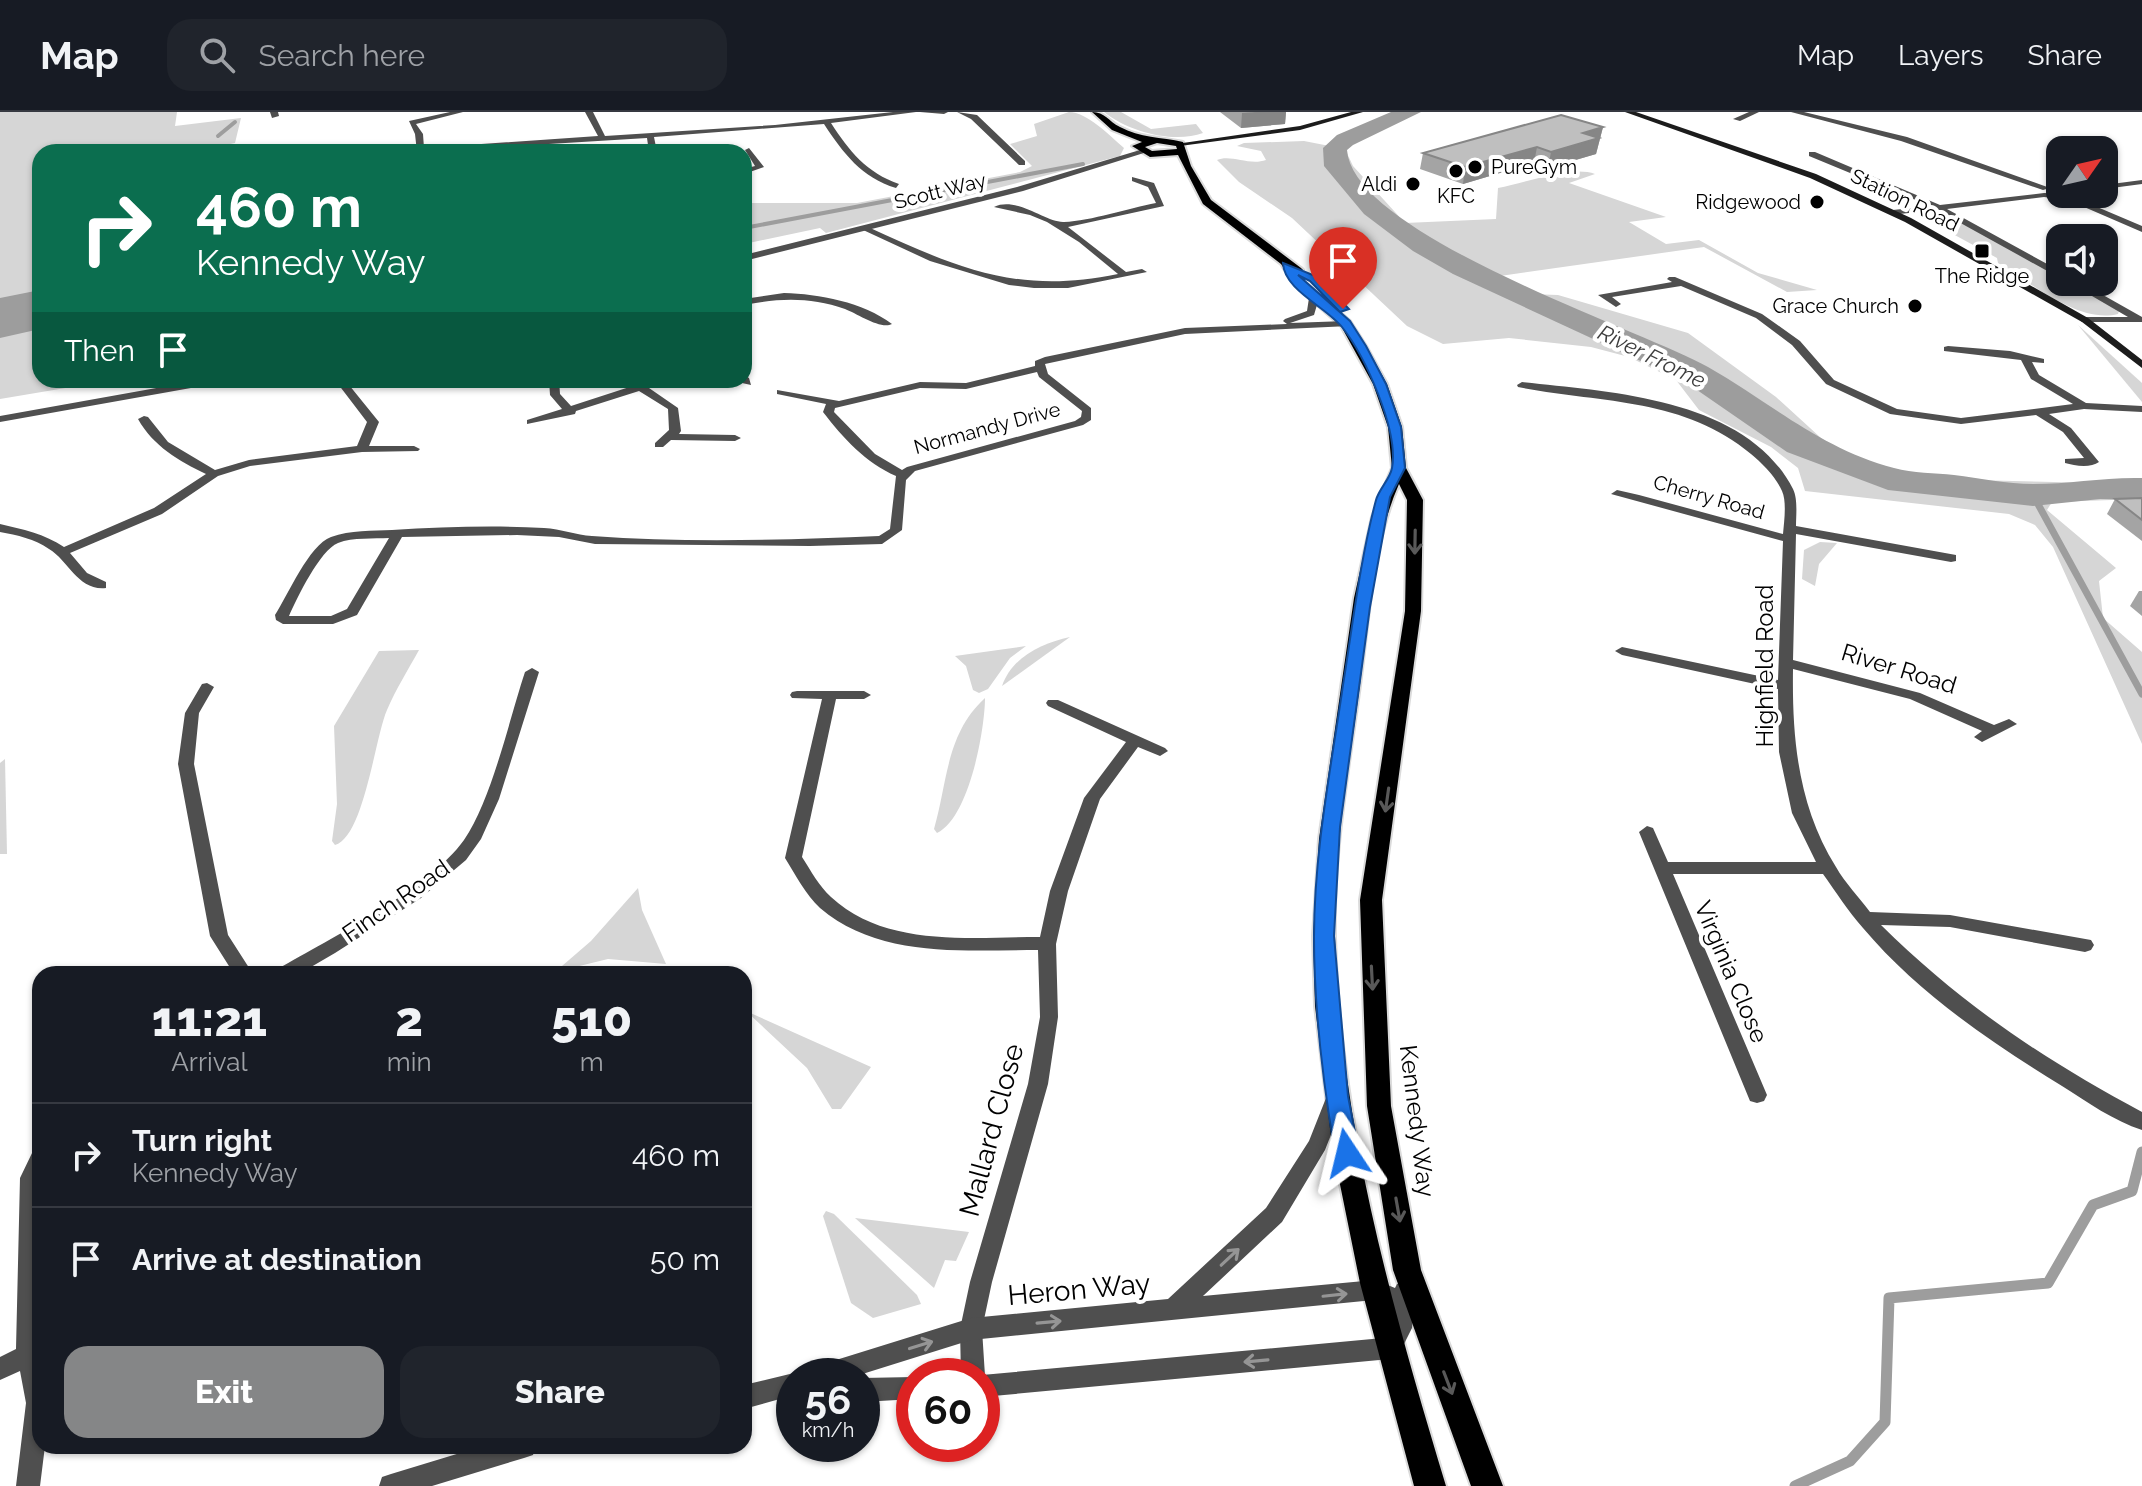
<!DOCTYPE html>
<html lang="en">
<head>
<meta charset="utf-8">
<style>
	:root { --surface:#171b24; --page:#20242c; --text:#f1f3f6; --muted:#9ea1a6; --line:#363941; --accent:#858687 }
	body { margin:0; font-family:Raleway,sans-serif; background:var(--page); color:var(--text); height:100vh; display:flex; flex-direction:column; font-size:30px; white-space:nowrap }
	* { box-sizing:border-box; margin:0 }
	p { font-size:26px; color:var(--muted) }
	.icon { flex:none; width:44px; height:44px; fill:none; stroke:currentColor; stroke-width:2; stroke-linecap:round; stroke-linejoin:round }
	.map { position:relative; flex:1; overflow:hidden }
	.panel { position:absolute; left:32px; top:854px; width:720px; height:488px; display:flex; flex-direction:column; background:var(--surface); border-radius:24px; box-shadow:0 2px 6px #0004 }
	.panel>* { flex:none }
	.banner { position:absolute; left:32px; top:32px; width:720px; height:244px; border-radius:24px; box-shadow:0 2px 6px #0004; background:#0b6e4f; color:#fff; overflow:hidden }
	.needle { width:52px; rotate:56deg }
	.tools { position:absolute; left:2046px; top:24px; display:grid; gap:16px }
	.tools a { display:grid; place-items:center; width:72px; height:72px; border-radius:16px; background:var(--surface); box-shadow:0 2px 6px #0004; font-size:40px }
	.speed { position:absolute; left:776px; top:1246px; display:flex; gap:16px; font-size:40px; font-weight:700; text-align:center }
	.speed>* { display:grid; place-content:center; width:104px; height:104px; border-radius:50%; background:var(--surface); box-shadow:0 2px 6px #0004; line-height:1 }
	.speed small { font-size:20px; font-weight:400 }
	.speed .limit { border:12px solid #d22; background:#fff; color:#111 }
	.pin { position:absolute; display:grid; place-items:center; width:68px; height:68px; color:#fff; margin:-82px -34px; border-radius:50% 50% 50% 0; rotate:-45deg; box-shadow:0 0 8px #0007 }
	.pin .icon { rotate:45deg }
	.me { position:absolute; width:88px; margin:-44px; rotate:350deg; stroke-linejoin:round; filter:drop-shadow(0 0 6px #0008) }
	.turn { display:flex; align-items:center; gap:28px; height:168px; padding:0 32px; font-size:36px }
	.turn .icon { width:104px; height:104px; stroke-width:2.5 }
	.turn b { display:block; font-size:56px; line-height:68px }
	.then { display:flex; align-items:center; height:76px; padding:0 32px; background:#0003; gap:16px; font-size:30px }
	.eta { display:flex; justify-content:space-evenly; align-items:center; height:136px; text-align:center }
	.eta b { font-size:48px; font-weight:800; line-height:56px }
	.button { display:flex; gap:16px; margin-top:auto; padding:16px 32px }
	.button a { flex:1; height:92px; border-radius:24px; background:var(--accent); color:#fff; font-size:32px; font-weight:800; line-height:92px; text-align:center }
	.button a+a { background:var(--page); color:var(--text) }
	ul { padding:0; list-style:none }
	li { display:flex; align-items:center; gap:24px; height:104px; padding:0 32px; border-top:2px solid var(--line) }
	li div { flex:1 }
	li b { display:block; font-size:30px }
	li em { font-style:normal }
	header { display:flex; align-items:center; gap:48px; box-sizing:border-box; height:112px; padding:0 40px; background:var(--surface); border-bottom:2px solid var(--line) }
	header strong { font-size:38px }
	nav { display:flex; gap:44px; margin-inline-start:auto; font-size:28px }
	.search { width:560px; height:72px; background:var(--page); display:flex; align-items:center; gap:20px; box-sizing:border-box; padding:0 28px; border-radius:24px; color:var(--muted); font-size:30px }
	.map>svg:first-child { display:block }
	.green { fill:#d6d6d6 }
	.water { fill:#9d9d9d }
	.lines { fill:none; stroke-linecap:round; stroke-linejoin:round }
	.stream-far2 { stroke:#9d9d9d; stroke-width:4 }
	.stream-far1 { stroke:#9d9d9d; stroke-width:7 }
	.stream { stroke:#9d9d9d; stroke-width:11 }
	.river { fill:#9d9d9d; fill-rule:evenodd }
	.primary-casing { stroke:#dbdbdb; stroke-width:4 }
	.minor { fill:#4f4f4f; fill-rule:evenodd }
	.tertiary { fill:#4f4f4f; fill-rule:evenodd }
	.secondary { fill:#1c1c1c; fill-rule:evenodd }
	.primary { fill:#000; fill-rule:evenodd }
	.wall { fill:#a4a4a4 }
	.shaded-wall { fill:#868686 }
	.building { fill:#bfbfbf; stroke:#868686; stroke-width:2 }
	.oneway { stroke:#595959 }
	.oneway2 { stroke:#959595 }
	.route { fill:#1a73e8; stroke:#114b97; stroke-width:2 }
	.poi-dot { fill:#000; stroke:#fff; stroke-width:3 }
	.labels { text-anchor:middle; stroke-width:8; stroke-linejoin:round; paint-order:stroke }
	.far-poi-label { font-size:20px; fill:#000; stroke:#fff; text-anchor:end }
	.far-street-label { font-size:20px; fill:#000; stroke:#fff }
	.far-water-label { font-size:22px; font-style:italic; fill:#3e3e3e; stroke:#fff }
	.street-label { font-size:24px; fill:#000; stroke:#fff }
	.near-street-label { font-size:28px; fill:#000; stroke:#fff }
</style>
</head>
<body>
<header>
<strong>Map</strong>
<div class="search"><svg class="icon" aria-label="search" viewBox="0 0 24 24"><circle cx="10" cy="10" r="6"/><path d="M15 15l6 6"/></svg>Search here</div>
<nav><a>Map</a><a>Layers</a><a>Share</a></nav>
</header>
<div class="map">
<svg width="2142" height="1374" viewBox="0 0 2142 1374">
	<rect width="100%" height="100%" fill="#fff"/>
	<g class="green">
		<path d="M0 0H177L175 14 241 6 235 31 191 40H40V268H113L0 287Z"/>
		<path d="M1069 0C1087 0 1110 24 1124 36L1120 44 826 121 820 116 744 132V91H857L1020 60 1032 54 1010 32 1037 24 1034 12Z"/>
		<path d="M1104 0H1121L1151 17 1196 12 1203 21C1176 31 1132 22 1104 0Z"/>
		<path d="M1304 29 1345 37 1353 54 1405 111 1496 107 1498 76C1526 71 1571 53 1595 62L1569 71 1666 105 1629 110 1666 132 1699 128 1758 161 1817 178 1787 180 1704 135 1493 165 1530 182 1558 183 1688 221 1776 285 1821 326 1860 349 1931 367 2142 372V387L2052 390 2047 398 2116 456 2099 469 2103 506 2142 540V632L2053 435 2035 413 2009 402 1805 379 1798 356 1771 335 1699 298 1676 268 1629 245 1591 235 1509 226 1443 232 1407 214 1292 106 1239 70 1217 48C1231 42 1249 54 1266 48L1261 39 1237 34 1244 31Z"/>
		<path d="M1944 105 1959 109 2060 165V170H2070L2119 199 2118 202C2078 212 2030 170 1998 151L1997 146 1929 109Z"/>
		<path d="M2078 213 2142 271V290Z"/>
		<path d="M1820 430 1837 431 1819 452 1815 474 1802 467 1804 438Z"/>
		<path d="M1070 525 1002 574C1012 545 1042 531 1070 525Z"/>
		<path d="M1026 534 1010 546 988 577 979 581 973 578 966 554 955 544Z"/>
		<path d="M419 538C408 558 396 577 387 598 375 625 364 725 335 733L332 729 337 692 334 614 379 539Z"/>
		<path d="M985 586C985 618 969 706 937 721L934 717C948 668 946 622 985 586Z"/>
		<path d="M5 647 7 742H0V651Z"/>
		<path d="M638 776 642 798 666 852 608 847 563 858 562 854 591 829Z"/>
		<path d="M746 899 871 955 841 997H832L807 956Z"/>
		<path d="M826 1099 834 1102 917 1183 921 1192 873 1206 851 1191 823 1104Z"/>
		<path d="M855 1106 969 1120 956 1149 945 1148 934 1176Z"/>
	</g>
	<path class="water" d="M40 178V217L0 226V186Z"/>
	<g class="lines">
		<g class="stream-far2">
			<path d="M218 24 235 10"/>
			<path d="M744 116 1083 52"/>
		</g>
		<path class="stream-far1" d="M2033 383 2142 582"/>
		<path class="stream" d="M1795 1374 1850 1349 1885 1310 1889 1186 2048 1171 2093 1093 2132 1079 2142 1040"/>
		<path class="river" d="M1391 0H1421L1353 33 1347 38C1353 123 1637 216 1708 255 1771 291 1821 337 1894 356 1913 361 1935 361 1954 363 1980 366 2007 372 2033 372 2069 372 2105 365 2142 366V388L2100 387 2033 394 1888 378 1787 340 1684 269 1453 162 1413 139 1364 102 1324 54 1323 36 1337 23Z"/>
		<g class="primary-casing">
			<path id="primary" d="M1092 0C1105 0 1108 9 1120 15 1140 26 1161 25 1183 30L1191 54 1211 88 1301 156 1303 158 1298 161 1302 168 1350 209 1366 234 1387 272 1402 315 1406 356 1423 388 1421 499 1382 788 1391 994 1421 1158 1503 1374H1471L1393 1158 1367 994 1360 788 1405 499 1407 388 1399 372C1372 434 1369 506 1360 573 1349 656 1333 740 1335 825 1340 1013 1392 1195 1446 1374H1414L1360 1171 1332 1033 1315 894 1313 824 1319 727 1354 486 1372 405 1392 356 1388 315 1373 272 1341 214 1294 172 1281 152 1203 92 1178 43 1150 45 1132 34 1142 30 1112 18ZM1157 31 1176 34 1177 37 1152 39 1145 35Z"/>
		</g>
		<g class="minor">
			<path d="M270 0H278L279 4 272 6Z"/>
			<path d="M450 0H463L416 12 423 22 424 36 598 24 585 0H593L605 24 775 13 893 0H916L831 11C849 39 867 61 899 72L896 76C862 66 843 41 824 12L654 25 657 40H649L647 26 417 40 415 22 409 9Z"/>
			<path d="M920 0H948L944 2Z"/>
			<path d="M957 0 977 3 1025 49V53H1019L971 7Z"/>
			<path d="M1749 0H1759L1740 9 1733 7Z"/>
			<path d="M1791 0H1804L1907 25 2050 76 2043 78 1901 29Z"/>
			<path d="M749 36 764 55 744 62V57L755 54 745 38Z"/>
			<path d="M1809 40H1815L1940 93 2044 81 2080 82 2076 86 2142 114V120L2068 88 2044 85 1947 97 2060 159V166L1937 98 1890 103V99L1893 98 1930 94 1809 44Z"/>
			<path d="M1132 65 1154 71 1164 94 1068 115 1126 160 1142 157 1147 160 1068 176H1034L1009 173 930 149 861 117 868 115C958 156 1017 183 1118 162L1079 130 1047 110 1030 103 994 95C1017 84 1046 111 1064 110 1091 109 1129 96 1156 91L1148 75 1132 69Z"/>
			<path d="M2142 68V72L2104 77V73Z"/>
			<path d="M1669 165H1675L1762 202 1800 229 1834 268 1897 297 1961 306 2073 292 2031 267 2021 248 1944 239V235L1948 234 2010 239 2044 247V251L2032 250 2039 263 2086 291 2142 294V300L2084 297 2049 302 2071 316 2099 350C2091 356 2075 354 2065 351V347L2084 346 2063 320 2036 303 1961 312 1890 302 1826 272 1792 233 1756 206 1681 174 1612 185 1621 192 1616 195 1598 183 1672 170 1667 167Z"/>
			<path d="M2068 170H2080L2142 205V210H2082L2080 208 2085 205H2128Z"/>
			<path d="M784 181C819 182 863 190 892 212 881 218 858 202 845 197 811 185 779 186 744 193V187Z"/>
			<path d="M1314 183 1319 186 1314 203 1290 211 1346 209 1351 212 1349 214 1185 222 1045 252 1048 262 1091 296V308L1083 313 915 359 906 368 902 418 882 432 810 434 595 432 559 425 517 423 402 425 357 503 333 512H283L276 508 275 503C288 483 309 433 331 425 350 418 373 419 392 418 442 415 494 413 544 416 561 417 576 423 592 424 687 431 784 428 879 424L890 417 896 364C866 351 843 326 823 300L826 292 777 282V278L839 289 920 270 966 271 1035 254V249L1045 245 1185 216 1287 212 1283 209 1285 207 1307 199 1309 186ZM1037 260 1039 265 1082 299 1081 305 1075 309 907 355 902 358 875 342 834 300 835 296 920 276 966 277ZM389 426 347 497 331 504H289C297 486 320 438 338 431 353 425 374 427 389 426Z"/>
			<path d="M744 263 749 266 751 273 742 271 740 268H744Z"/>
			<path d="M335 268H345L379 310 369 334H414L420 337 418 339 362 340 250 354 218 364 162 402 70 441 87 461 106 470V476C78 479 69 449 49 437 35 427 17 423 0 420V412C22 417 45 422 64 435L154 396 206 362C179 349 153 334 138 307L144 304 148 305 168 330 215 358 249 348 357 334 367 310Z"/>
			<path d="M549 268H559L560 282 571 294 651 268H667L649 276 678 296 681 319 679 322 735 323 741 326 735 329 671 328 663 335H655V331L669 318 668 297 639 279 576 299 575 302 527 312V308L562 297 550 283Z"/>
			<path d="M1522 270C1611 280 1746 286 1793 377 1798 387 1796 403 1796 414L1956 443V449L1951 450 1796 422 1793 548 1920 581 1994 613 2009 607 2017 612 1982 630 1974 625 1982 619 1910 587 1793 557C1792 627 1798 694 1836 755 1845 771 1859 785 1870 800L1950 803 2091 828 2094 833 2091 838 2085 840 1950 815 1881 813C1961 892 2043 947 2142 1000V1018C2114 1009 2087 990 2062 974 1990 930 1917 880 1863 816 1848 799 1836 780 1823 762H1673L1767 983 1764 989 1757 991 1750 989 1639 720 1647 714 1653 716 1668 750H1816L1792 701 1779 640 1778 577 1622 543 1615 539 1622 535 1778 568 1783 429 1611 382 1617 378 1639 383 1783 422C1784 410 1787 390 1782 379 1776 365 1762 351 1751 342 1684 285 1599 291 1518 275L1517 273Z"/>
			<path d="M532 556 539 560 499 687 481 727 466 748 421 786 335 841 299 862H275L278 857C331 826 429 777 464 728 492 687 509 608 525 560Z"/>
			<path d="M207 571 214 575 199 601 194 652 228 823 253 862H234L210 824 178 652 185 601 202 572Z"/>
			<path d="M797 579H864L871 583 864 587H836L802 745C811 759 819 774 831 785 886 836 971 825 1040 825L1050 779 1084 686 1126 630 1048 594 1046 591 1048 588H1058L1165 636 1168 639 1160 644 1138 635 1100 687 1068 779 1056 832 1058 905 1048 972 992 1170 982 1217 985 1264 982 1270V1264H961L960 1217 970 1170 1028 972 1040 905 1038 838C965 838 880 847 820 796 806 783 795 762 785 746L822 587 792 586 790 583 792 580Z"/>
			<path d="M40 1036V1334H45L40 1374H16L26 1291 20 1259 0 1268V1245L16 1237 20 1066 33 1039Z"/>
		</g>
		<g class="tertiary">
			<path d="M1140 38 1147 40 1023 79 744 149V143L1017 75Z"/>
			<path d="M201 268H224L219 271 0 310V304Z"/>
			<path d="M1335 979 1342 981 1345 987 1325 1038 1282 1110 1203 1184 1375 1168 1395 1176 1397 1172 1405 1169 1413 1172 1416 1185 1428 1191 1431 1198 1428 1205 1420 1209 1413 1206 1412 1216 1398 1244 1390 1247 982 1285V1264H978L982 1263 1383 1226 1390 1214 1392 1196 1374 1188 971 1228 856 1264H808L812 1256 820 1253 971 1206 1168 1187 1266 1096 1309 1029 1328 981Z"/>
			<path d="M794 1261 802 1264H794V1283L744 1297V1273Z"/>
			<path d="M914 1265V1287L862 1290V1266Z"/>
			<path d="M483 1334H536L533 1343 524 1346 432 1374H379L382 1365 391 1362Z"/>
		</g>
		<g class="secondary">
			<path d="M1351 0H1363L1300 18 1180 34 1176 32 1300 14Z"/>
			<path d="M1625 0H1636L1816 62 1911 106 2088 206 2142 248V256L2082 210 1905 110 1810 66Z"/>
		</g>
		<use href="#primary" class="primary"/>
	</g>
	<g class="wall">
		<path d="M1220 0H1286L1285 12 1241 16Z"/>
		<path d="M1603 15 1596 42 1548 56 1534 51 1463 72 1420 57 1423 41Z"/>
		<path d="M2142 386V429L2107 402 2115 387Z"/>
		<path d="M2139 479H2142V504L2130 494Z"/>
	</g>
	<g class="shaded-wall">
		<path d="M1256 0H1286L1285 12 1241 16 1242 1Z"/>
		<path d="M1603 15 1596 42 1548 56 1551 40 1583 21Z"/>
		<path d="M1537 35 1534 51 1463 72 1465 55Z"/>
	</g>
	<g class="building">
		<path d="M1561 3 1603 15 1583 21 1599 26 1551 40 1537 35 1465 55 1423 41Z"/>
		<path d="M2142 386V408L2115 387Z"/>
	</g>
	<defs><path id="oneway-shaft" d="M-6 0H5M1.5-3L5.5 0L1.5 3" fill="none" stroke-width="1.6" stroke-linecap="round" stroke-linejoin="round" transform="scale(2)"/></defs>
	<g class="oneway">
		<use href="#oneway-shaft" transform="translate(1415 430) rotate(91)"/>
		<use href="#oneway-shaft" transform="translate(1387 688) rotate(98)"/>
		<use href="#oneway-shaft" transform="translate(1372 866) rotate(87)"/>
		<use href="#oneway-shaft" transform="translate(1398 1098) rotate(80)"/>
		<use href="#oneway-shaft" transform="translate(1448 1271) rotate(69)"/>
	</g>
	<g class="oneway2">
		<use href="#oneway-shaft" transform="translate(1230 1145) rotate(-43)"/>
		<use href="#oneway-shaft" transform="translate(1335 1183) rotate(-6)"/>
		<use href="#oneway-shaft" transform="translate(1049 1210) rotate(-5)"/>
		<use href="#oneway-shaft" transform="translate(921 1233) rotate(-17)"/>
		<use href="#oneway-shaft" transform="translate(1256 1249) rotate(175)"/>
	</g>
	<path class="route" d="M1283 151 1318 165 1349 197 1340 200 1310 169 1298 163 1350 209 1366 234 1386 272 1401 315 1405 356 1390 385 1370 495 1340 715 1334 824 1348 984 1359 1041 1355 1048 1347 1051 1339 1048 1335 1041C1323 971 1314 896 1314 825 1314 740 1331 656 1343 573 1353 511 1360 448 1376 388 1379 377 1390 367 1392 356 1399 319 1365 244 1342 215 1326 195 1284 178 1283 151Z"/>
	<g class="poi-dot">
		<circle cx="1475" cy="55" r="8"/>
		<circle cx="1456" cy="59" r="8"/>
		<circle cx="1413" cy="72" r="8"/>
		<circle cx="1817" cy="90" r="8"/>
		<rect x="1974" y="131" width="16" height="16" rx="4"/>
		<circle cx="1915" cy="194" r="8"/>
	</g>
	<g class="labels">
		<g class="far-poi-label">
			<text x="1491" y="62" text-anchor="start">PureGym</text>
			<text x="1397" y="79">Aldi</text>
			<text x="1456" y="91" text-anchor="middle">KFC</text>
			<text x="1801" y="97">Ridgewood</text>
			<text x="1982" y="171" text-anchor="middle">The Ridge</text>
			<text x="1899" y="201">Grace Church</text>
		</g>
		<g class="far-street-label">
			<text transform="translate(940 79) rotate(-14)" y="7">Scott Way</text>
			<text transform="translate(1905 88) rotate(26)" y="7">Station Road</text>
			<text transform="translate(987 316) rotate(-15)" y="7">Normandy Drive</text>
			<text transform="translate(1709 385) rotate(16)" y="7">Cherry Road</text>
		</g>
		<g class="far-water-label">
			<text transform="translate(1652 244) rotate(26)" y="8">River Frome</text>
		</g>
		<g class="street-label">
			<text transform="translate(1765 554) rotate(-90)" y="8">Highfield Road</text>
			<text transform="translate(1899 557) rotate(17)" y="8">River Road</text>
			<text transform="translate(396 789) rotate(-35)" y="8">Finch Road</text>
			<text transform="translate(1731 860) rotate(67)" y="8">Virginia Close</text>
			<text transform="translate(1417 1009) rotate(83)" y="8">Kennedy Way</text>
		</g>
		<g class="near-street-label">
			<text transform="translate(991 1018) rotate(-75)" y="10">Mallard Close</text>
			<text transform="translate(1079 1177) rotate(-5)" y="10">Heron Way</text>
		</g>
	</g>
</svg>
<div class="tools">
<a><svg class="needle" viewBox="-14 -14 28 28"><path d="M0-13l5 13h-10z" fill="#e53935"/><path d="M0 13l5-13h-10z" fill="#9ea1a6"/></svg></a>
<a><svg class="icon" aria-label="sound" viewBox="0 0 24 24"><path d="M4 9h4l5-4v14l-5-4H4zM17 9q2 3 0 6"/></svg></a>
</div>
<div class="speed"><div>56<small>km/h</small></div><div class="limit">60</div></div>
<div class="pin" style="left:1343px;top:197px;background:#d93025"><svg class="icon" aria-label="arrive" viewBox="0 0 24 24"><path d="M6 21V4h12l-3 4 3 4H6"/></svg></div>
<svg class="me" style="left:1347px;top:1041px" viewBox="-20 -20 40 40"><path d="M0-17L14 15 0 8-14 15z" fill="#1a73e8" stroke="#fff" stroke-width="4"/></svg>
<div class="banner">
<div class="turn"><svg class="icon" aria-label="right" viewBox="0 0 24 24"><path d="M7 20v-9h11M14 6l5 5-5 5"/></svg><div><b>460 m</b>Kennedy Way</div></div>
<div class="then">Then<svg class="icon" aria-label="arrive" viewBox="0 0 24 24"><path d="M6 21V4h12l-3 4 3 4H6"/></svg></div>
</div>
<section class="panel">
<div class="eta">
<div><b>11:21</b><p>Arrival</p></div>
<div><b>2</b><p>min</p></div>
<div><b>510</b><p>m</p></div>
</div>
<ul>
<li><svg class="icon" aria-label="right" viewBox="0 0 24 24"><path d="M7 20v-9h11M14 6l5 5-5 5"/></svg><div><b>Turn right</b><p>Kennedy Way</p></div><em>460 m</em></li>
<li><svg class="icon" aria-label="arrive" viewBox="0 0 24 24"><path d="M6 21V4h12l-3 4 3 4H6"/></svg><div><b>Arrive at destination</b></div><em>50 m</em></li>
</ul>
<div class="button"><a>Exit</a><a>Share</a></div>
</section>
</div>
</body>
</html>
